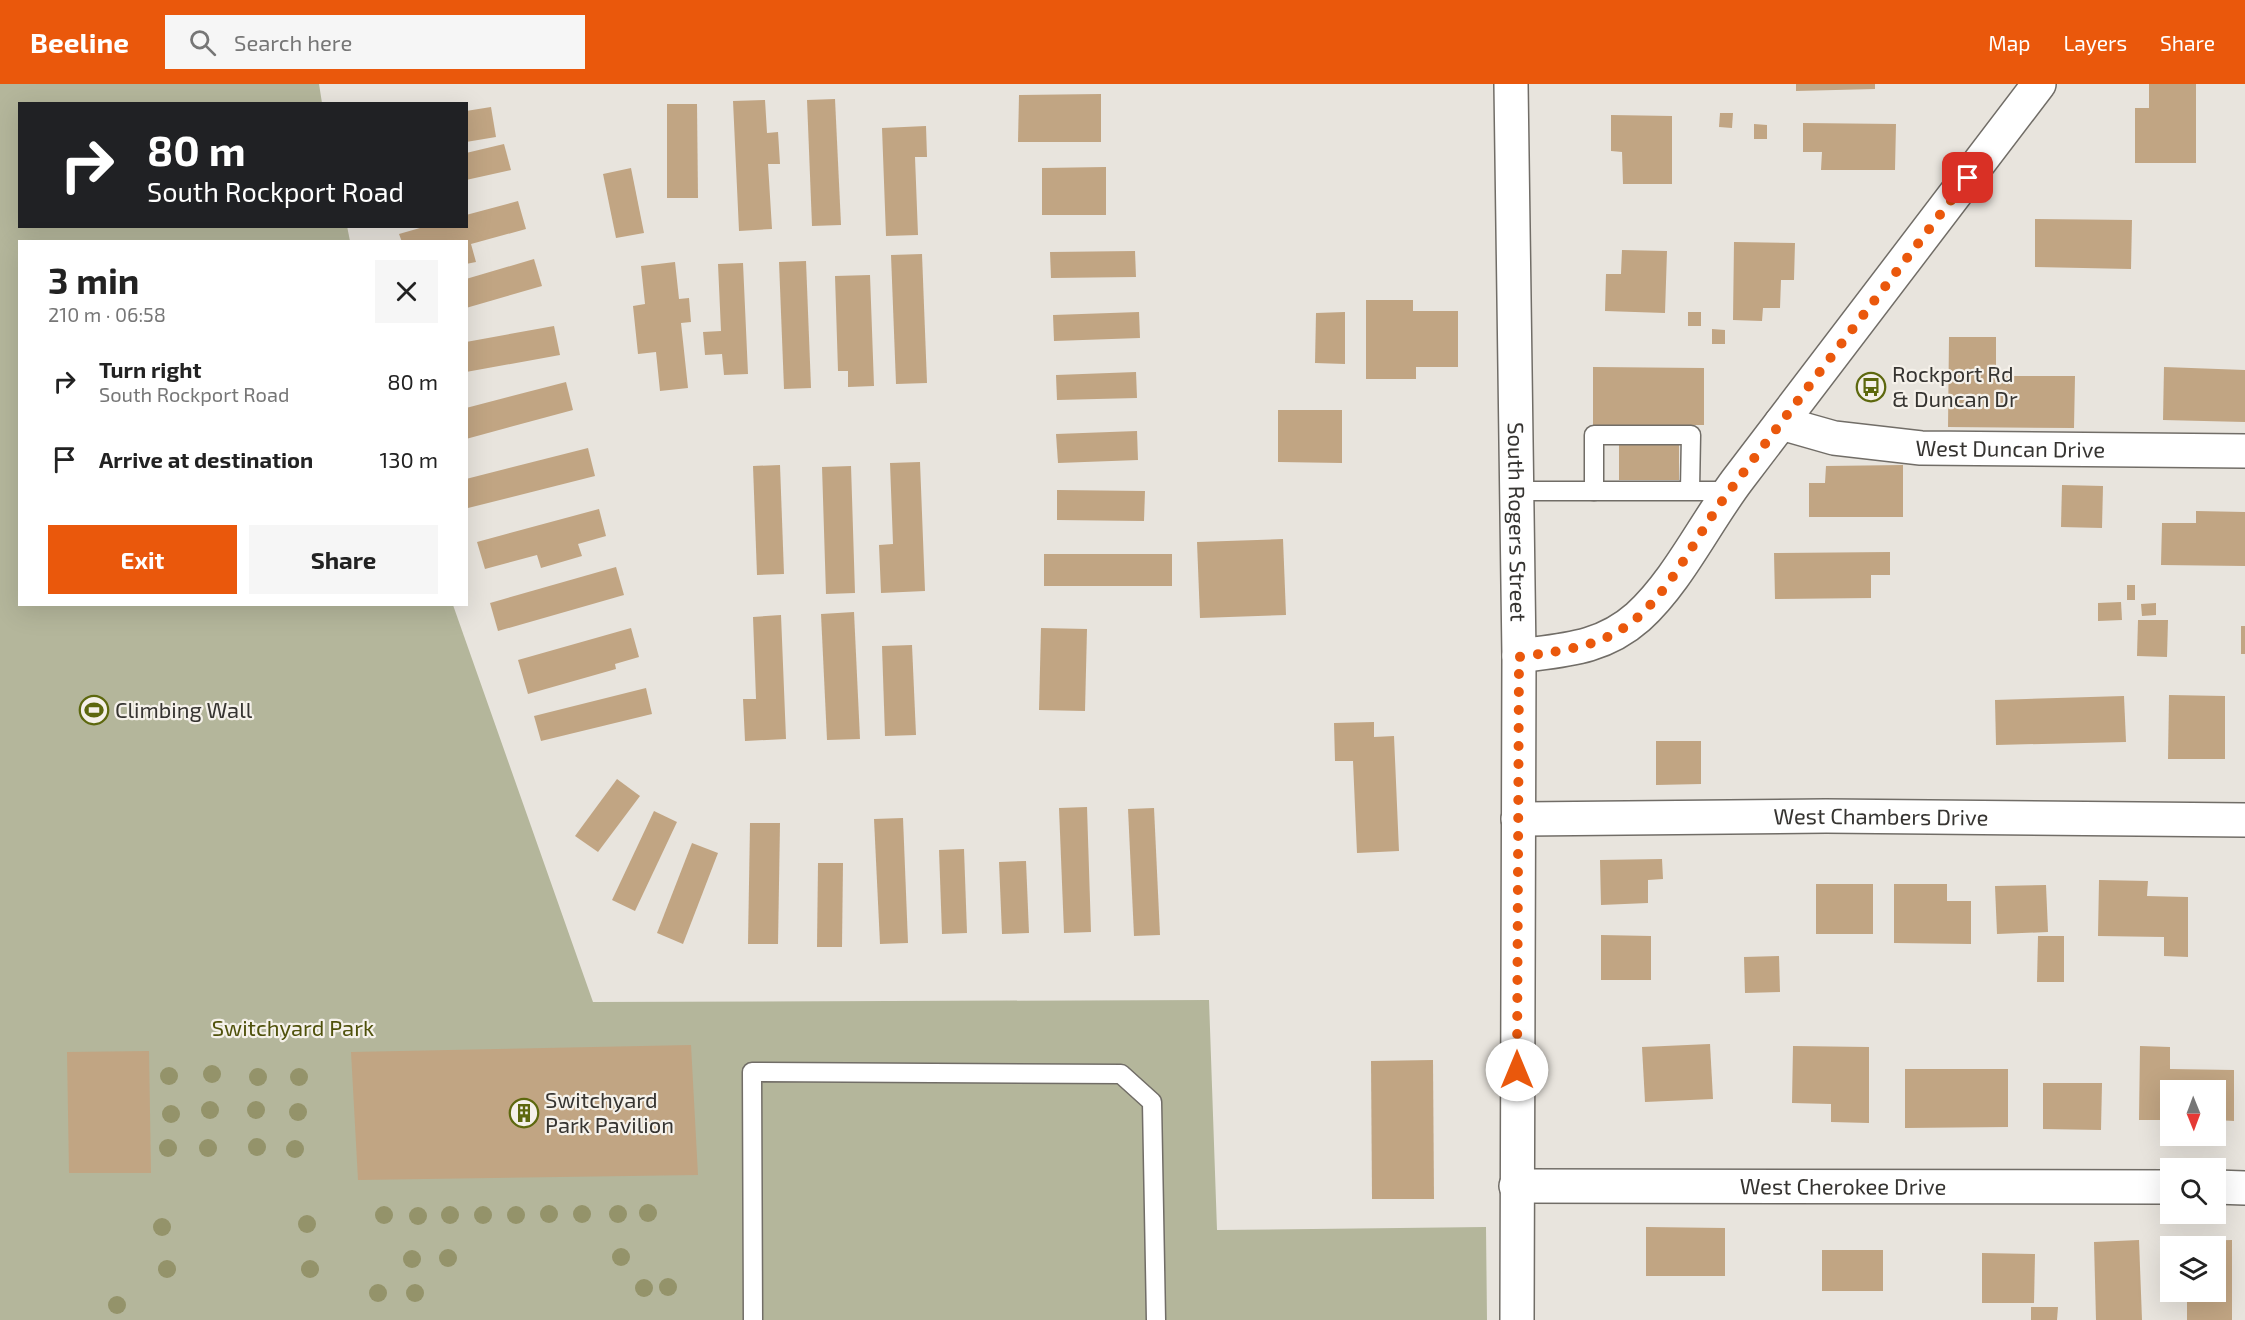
<!DOCTYPE html>
<html lang="en">
<head>
<meta charset="utf-8">
<style>
	:root { --surface:#fff; --page:#f6f6f6; --text:#222; --muted:#767676; --accent:#ea580c }
	body { margin:0; font-family:"Exo 2",sans-serif; background:var(--page); color:var(--text); height:100vh; display:flex; flex-direction:column; font-size:22px; white-space:nowrap }
	* { box-sizing:border-box; margin:0 }
	p { font-size:20px; color:var(--muted) }
	.icon { flex:none; width:33px; height:33px; fill:none; stroke:currentColor; stroke-width:2; stroke-linecap:round; stroke-linejoin:round }
	.map { position:relative; flex:1; overflow:hidden }
	.details { position:absolute; left:18px; top:156px; width:450px; height:366px; display:flex; flex-direction:column; background:var(--surface); border-radius:0px; box-shadow:0 6px 24px #0002 }
	.details>* { flex:none }
	.hud { position:absolute; left:18px; top:18px; width:450px; height:126px; border-radius:0px; box-shadow:0 6px 24px #0002; background:#202124; color:#fff; overflow:hidden }
	.needle { width:39px; rotate:179deg }
	.buttons { position:absolute; left:2160px; top:996px; display:grid; gap:12px }
	.buttons a { display:grid; place-items:center; width:66px; height:66px; border-radius:0px; background:var(--surface); box-shadow:0 6px 24px #0002; font-size:30px }
	.pin { position:absolute; display:grid; place-items:center; width:51px; height:51px; color:#fff; margin:-26px; border-radius:12px; box-shadow:0 3px 9px #0006 }
	.me { position:absolute; width:66px; margin:-33px; rotate:0deg; stroke-linejoin:round; filter:drop-shadow(0 0 4px #0008) }
	.turn { display:flex; align-items:center; gap:21px; height:126px; padding:0 30px; font-size:27px }
	.turn .icon { width:78px; height:78px; stroke-width:2.5 }
	.turn b { display:block; font-size:42px; line-height:51px }
	.round { display:grid; place-items:center; flex:none; width:63px; height:63px; border-radius:0px; background:var(--page) }
	.head { display:flex; align-items:center; justify-content:space-between; height:102px; padding:0 30px }
	h1 { font-size:36px; font-weight:700; line-height:45px }
	.button { display:flex; gap:12px; margin-top:auto; padding:12px 30px }
	.button a { flex:1; height:69px; border-radius:0px; background:var(--accent); color:#fff; font-size:24px; font-weight:700; line-height:69px; text-align:center }
	.button a+a { background:var(--page); color:var(--text) }
	ul { padding:0; list-style:none }
	li { display:flex; align-items:center; gap:18px; height:78px; padding:0 30px }
	li div { flex:1 }
	li b { display:block; font-size:22px }
	li em { font-style:normal }
	header { display:flex; align-items:center; gap:36px; box-sizing:border-box; height:84px; padding:0 30px; background:var(--accent); color:#fff }
	header strong { font-size:28px }
	nav { display:flex; gap:33px; margin-inline-start:auto; font-size:21px }
	.search { width:420px; height:54px; background:var(--page); display:flex; align-items:center; gap:15px; box-sizing:border-box; padding:0 21px; border-radius:0px; color:var(--muted); font-size:22px }
	.map>svg:first-child { display:block }
	.green { fill:#b4b69b }
	.building { fill:#c1a583 }
	.lines { fill:none; stroke-linecap:round; stroke-linejoin:round }
	.service-casing { stroke:#716d67; stroke-width:21 }
	.minor-casing { stroke:#716d67; stroke-width:36 }
	.tertiary-casing { stroke:#716d67; stroke-width:36 }
	.service { stroke:#fff; stroke-width:18 }
	.minor { stroke:#fff; stroke-width:33 }
	.tertiary { stroke:#fff; stroke-width:33 }
	.tree { fill:#94936a }
	.route { stroke:#ea580c; stroke-width:10; stroke-dasharray:0 18 }
	.labels { text-anchor:middle; stroke-width:4.5; stroke-linejoin:round; paint-order:stroke }
	.poi-label { font-size:22px; fill:#363431; stroke:#f5f1ea; text-anchor:start }
	.street-label { font-size:22px; fill:#363431; stroke:#f5f1ea }
	.park-label { font-size:22px; fill:#4f510b; stroke:#f5f1ea }
</style>
</head>
<body>
<header>
<strong>Beeline</strong>
<div class="search"><svg class="icon" aria-label="search" viewBox="0 0 24 24"><circle cx="10" cy="10" r="6"/><path d="M15 15l6 6"/></svg>Search here</div>
<nav><a>Map</a><a>Layers</a><a>Share</a></nav>
</header>
<div class="map">
<svg width="2245" height="1236" viewBox="0 0 2245 1236">
	<rect width="100%" height="100%" fill="#e8e4dd"/>
	<path class="green" d="M0 0H319L322 19 20 20V142H347L350 157 20 158V520L453 521 593 918 1209 916 1217 1146 1486 1143 1487 1236H0Z"/>
	<g class="building">
		<path d="M1796 0H1875V5L1796 7Z"/>
		<path d="M2149 0H2196V79H2135V24H2149Z"/>
		<path d="M1101 10V58H1018L1019 11Z"/>
		<path d="M835 15 841 141 812 142 807 16Z"/>
		<path d="M765 16 767 49 778 48 780 80H768L772 145 739 147 733 17Z"/>
		<path d="M667 20H697L698 114H667Z"/>
		<path d="M491 23 496 53 466 58V27Z"/>
		<path d="M1720 29H1733L1732 44 1719 43Z"/>
		<path d="M1611 31 1672 32V100H1623L1622 68 1611 67Z"/>
		<path d="M1803 39 1896 40 1895 86H1821L1822 68H1803Z"/>
		<path d="M1754 40 1767 41V55H1754Z"/>
		<path d="M926 42 927 73H915L918 151 886 152 882 44Z"/>
		<path d="M504 60 511 86 466 96V69Z"/>
		<path d="M1106 83V131H1042V84Z"/>
		<path d="M631 84 644 149 616 154 603 90Z"/>
		<path d="M518 117 526 145 471 160 476 178 466 180V158H402L399 150 427 142H466V131Z"/>
		<path d="M2035 135 2132 136 2131 185 2035 183Z"/>
		<path d="M1734 158 1795 159 1794 196H1781L1780 224H1763L1762 237 1733 236Z"/>
		<path d="M1622 166 1667 167 1665 229 1605 227 1606 190H1621Z"/>
		<path d="M1135 167 1136 193 1051 194 1050 168Z"/>
		<path d="M922 170 927 299 896 300 891 171Z"/>
		<path d="M534 175 542 202 466 224V195Z"/>
		<path d="M806 177 811 304 784 305 779 178Z"/>
		<path d="M675 178 679 215 689 214 691 238 681 239 688 304 660 307 656 268 638 270 633 222 645 220 641 182Z"/>
		<path d="M743 179 748 290 724 291 722 270 705 271 703 248 721 247 718 180Z"/>
		<path d="M870 191 874 302 848 303V287H838L835 192Z"/>
		<path d="M1366 216H1413V227H1458V283H1416V295H1366Z"/>
		<path d="M1139 228 1140 254 1054 257 1053 231Z"/>
		<path d="M1345 228V280L1315 279 1316 229Z"/>
		<rect x="1688" y="228" width="13" height="14"/>
		<path d="M554 242 560 271 466 288V258Z"/>
		<path d="M1712 245 1725 246V260H1712Z"/>
		<path d="M1949 253H1996V292H2075L2074 344 1948 343Z"/>
		<path d="M1593 283 1704 284V341H1593Z"/>
		<path d="M2164 283 2245 286V338L2163 336Z"/>
		<path d="M1136 288 1137 314 1057 316 1056 291Z"/>
		<path d="M566 298 573 326 466 355V324Z"/>
		<path d="M1278 326H1342V379L1278 378Z"/>
		<path d="M1137 347 1138 376 1058 379 1056 350Z"/>
		<path d="M1619 358 1679 359V396H1619Z"/>
		<path d="M588 364 595 392 468 424 466 395Z"/>
		<path d="M920 378 925 507 881 509 879 461 893 460 890 379Z"/>
		<path d="M780 381 784 490 757 491 753 382Z"/>
		<path d="M1903 381V433H1809V399H1825L1826 382Z"/>
		<path d="M851 382 855 509 826 510 822 383Z"/>
		<path d="M2062 401 2103 402 2102 444 2061 443Z"/>
		<path d="M1057 406 1145 407 1144 437 1057 436Z"/>
		<path d="M599 425 606 452 578 460 582 472 541 484 537 471 485 485 477 458Z"/>
		<path d="M2196 427 2245 428V482L2161 481 2162 439H2196Z"/>
		<path d="M1283 455 1286 531 1200 534 1197 458Z"/>
		<path d="M1890 468V491H1871V514L1775 515 1774 469Z"/>
		<rect x="1044" y="470" width="128" height="32"/>
		<path d="M616 483 624 511 498 547 490 519Z"/>
		<rect x="2127" y="501" width="8" height="15"/>
		<path d="M2121 518 2122 536 2098 537V519Z"/>
		<path d="M2156 519V531L2142 532 2141 520Z"/>
		<path d="M854 528 860 655 827 656 821 530Z"/>
		<path d="M781 531 786 655 745 657 743 615H756L753 533Z"/>
		<path d="M2138 536H2168L2167 573 2137 572Z"/>
		<rect x="2241" y="542" width="4" height="28"/>
		<path d="M631 544 639 573 615 580 616 585 528 610 518 576Z"/>
		<path d="M1041 544 1087 545 1085 627 1039 626Z"/>
		<path d="M912 561 916 651 885 652 882 562Z"/>
		<path d="M646 604 652 630 541 657 534 632Z"/>
		<path d="M2169 611 2225 612V675H2168Z"/>
		<path d="M2124 612 2126 658 1996 661 1995 616Z"/>
		<path d="M1374 638V653L1394 652 1399 767 1357 769 1353 677H1335L1334 639Z"/>
		<path d="M1656 657H1701V700L1656 701Z"/>
		<path d="M617 695 640 712 598 768 575 752Z"/>
		<path d="M1087 723 1091 848 1064 849 1059 724Z"/>
		<path d="M1154 724 1160 851 1134 852 1128 725Z"/>
		<path d="M654 727 677 738 635 827 612 816Z"/>
		<path d="M903 734 908 859 880 860 874 735Z"/>
		<path d="M750 739H780L778 860H748Z"/>
		<path d="M692 759 718 769 683 860 657 849Z"/>
		<path d="M964 765 967 849 942 850 939 766Z"/>
		<path d="M1662 775 1663 795 1648 796V819L1601 821 1600 776Z"/>
		<path d="M1026 777 1029 849 1002 850 999 778Z"/>
		<path d="M818 779H843L842 863H817Z"/>
		<path d="M2099 796 2148 797 2147 812 2188 813V873L2164 872V853L2098 852Z"/>
		<rect x="1816" y="800" width="57" height="50"/>
		<path d="M1894 800H1947V817H1971V860L1894 859Z"/>
		<path d="M2046 801 2048 848 1997 850 1995 802Z"/>
		<path d="M1601 851 1651 852V896H1601Z"/>
		<path d="M2038 852H2064V898H2037Z"/>
		<path d="M1779 872 1780 908 1745 909 1744 873Z"/>
		<path d="M1710 960 1713 1015 1645 1018 1642 963Z"/>
		<path d="M691 961 698 1091 358 1096 351 968Z"/>
		<path d="M1793 962 1869 963V1039L1831 1038V1020L1792 1019Z"/>
		<path d="M2140 962 2170 963V985L2234 986V1037L2216 1036V1006H2170V1036H2139Z"/>
		<path d="M149 967 151 1089H69L67 968Z"/>
		<path d="M1433 976 1434 1115H1372L1371 977Z"/>
		<path d="M1905 985H2008V1043L1905 1044Z"/>
		<path d="M2043 999H2102L2101 1046 2043 1045Z"/>
		<path d="M1646 1143 1725 1144V1192H1646Z"/>
		<path d="M2139 1156 2142 1236H2096L2094 1158Z"/>
		<path d="M2232 1156V1236H2187V1208H2216V1162H2187L2186 1157Z"/>
		<rect x="1822" y="1166" width="61" height="41"/>
		<path d="M1982 1169 2035 1170 2034 1219H1982Z"/>
		<path d="M2031 1223H2058L2057 1236H2031Z"/>
	</g>
	<g class="lines">
		<g class="service-casing">
			<g id="service">
				<path d="M1516 407H1729"/>
				<path d="M1594 407V351H1691L1690 406"/>
				<path d="M753 1236 752 988 1121 990 1152 1018 1156 1236"/>
			</g>
		</g>
		<g class="minor-casing">
			<g id="minor">
				<path id="s1" d="M1781 339 1834 354 1921 364 2245 367"/>
				<path id="s2" d="M1518 735 1826 732 2245 736"/>
				<path id="s3" d="M1516 1102 2170 1103"/>
				<path d="M2216 1103 2245 1104"/>
			</g>
		</g>
		<g class="tertiary-casing">
			<g id="tertiary">
				<path id="s4" d="M1511 0 1519 572 1517 1236"/>
				<path d="M1519 572C1563 566 1602 565 1638 533 1678 497 1706 437 1739 394 1839 262 1939 131 2039 0"/>
			</g>
		</g>
		<use href="#service" class="service"/>
		<use href="#minor" class="minor"/>
		<use href="#tertiary" class="tertiary"/>
	</g>
	<g class="tree">
		<circle cx="212" cy="990" r="9"/>
		<circle cx="169" cy="992" r="9"/>
		<circle cx="258" cy="993" r="9"/>
		<circle cx="299" cy="993" r="9"/>
		<circle cx="210" cy="1026" r="9"/>
		<circle cx="256" cy="1026" r="9"/>
		<circle cx="298" cy="1028" r="9"/>
		<circle cx="171" cy="1030" r="9"/>
		<circle cx="257" cy="1063" r="9"/>
		<circle cx="168" cy="1064" r="9"/>
		<circle cx="208" cy="1064" r="9"/>
		<circle cx="295" cy="1065" r="9"/>
		<circle cx="648" cy="1129" r="9"/>
		<circle cx="549" cy="1130" r="9"/>
		<circle cx="582" cy="1130" r="9"/>
		<circle cx="618" cy="1130" r="9"/>
		<circle cx="384" cy="1131" r="9"/>
		<circle cx="450" cy="1131" r="9"/>
		<circle cx="483" cy="1131" r="9"/>
		<circle cx="516" cy="1131" r="9"/>
		<circle cx="418" cy="1132" r="9"/>
		<circle cx="307" cy="1140" r="9"/>
		<circle cx="162" cy="1143" r="9"/>
		<circle cx="621" cy="1173" r="9"/>
		<circle cx="448" cy="1174" r="9"/>
		<circle cx="412" cy="1175" r="9"/>
		<circle cx="167" cy="1185" r="9"/>
		<circle cx="310" cy="1185" r="9"/>
		<circle cx="668" cy="1203" r="9"/>
		<circle cx="644" cy="1204" r="9"/>
		<circle cx="378" cy="1209" r="9"/>
		<circle cx="415" cy="1209" r="9"/>
		<circle cx="117" cy="1221" r="9"/>
	</g>
	<g class="lines">
		<path class="route" d="M1517 986 1519 573C1563 566 1603 564 1638 533 1677 498 1699 446 1731 405 1809 301 1889 198 1968 94"/>
	</g>
	<defs>
		<g id="bus-ring" transform="scale(1.5)"><circle r="9.5" fill="#f5f1ea" stroke="#5d680e" stroke-width="1.5"/><path d="M-5-6H5V4H4V6H2V4H-2V6H-4V4H-5ZM-3.5-4V0h7V-4ZM-3.5 1.2v1.5H-2V1.2ZM2 1.2v1.5H3.5V1.2Z" fill="#5d680e"/></g>
		<g id="stadium-ring" transform="scale(1.5)"><circle r="9.5" fill="#f5f1ea" stroke="#5d680e" stroke-width="1.5"/><path d="M0-5a6.5 5 0 1 0 0 10a6.5 5 0 1 0 0-10ZM-3.5-1.8h7v3.6h-7Z" fill="#5d680e"/></g>
		<g id="building-ring" transform="scale(1.5)"><circle r="9.5" fill="#f5f1ea" stroke="#5d680e" stroke-width="1.5"/><path d="M-4-6H4V6H1V3H-1V6H-4ZM-2.5-4.3h1.7v1.8h-1.7ZM.8-4.3h1.7v1.8H.8ZM-2.5-1h1.7V.8h-1.7ZM.8-1h1.7V.8H.8Z" fill="#5d680e"/></g>
	</defs>
	<g fill-rule="evenodd">
		<use href="#bus-ring" x="1871" y="303"/>
		<use href="#stadium-ring" x="94" y="626"/>
		<use href="#building-ring" x="524" y="1029"/>
	</g>
	<g class="labels">
		<g class="poi-label">
			<text x="1892" y="298">Rockport Rd<tspan x="1892" dy="25">&amp; Duncan Dr</tspan></text>
			<text x="115" y="634">Climbing Wall</text>
			<text x="545" y="1024">Switchyard<tspan x="545" dy="25">Park Pavilion</tspan></text>
		</g>
		<g class="street-label">
			<text dy="8" stroke="none"><textPath href="#s1" startOffset="232">West Duncan Drive</textPath></text>
			<text dy="8" stroke="none"><textPath href="#s4" startOffset="438">South Rogers Street</textPath></text>
			<text dy="8" stroke="none"><textPath href="#s2" startOffset="363">West Chambers Drive</textPath></text>
			<text dy="8" stroke="none"><textPath href="#s3" startOffset="327">West Cherokee Drive</textPath></text>
		</g>
		<g class="park-label">
			<text x="293" y="952">Switchyard Park</text>
		</g>
	</g>
</svg>
<div class="buttons">
<a><svg class="needle" viewBox="-14 -14 28 28"><path d="M0-13l5 13h-10z" fill="#e53935"/><path d="M0 13l5-13h-10z" fill="#767676"/></svg></a>
<a><svg class="icon" aria-label="search" viewBox="0 0 24 24"><circle cx="10" cy="10" r="6"/><path d="M15 15l6 6"/></svg></a>
<a><svg class="icon" aria-label="layers" viewBox="0 0 24 24"><path d="M12 4l9 5-9 5-9-5zM3 14l9 5 9-5"/></svg></a>
</div>
<div class="pin" style="left:1968px;top:94px;background:#d93025"><svg class="icon" aria-label="arrive" viewBox="0 0 24 24"><path d="M6 21V4h12l-3 4 3 4H6"/></svg></div>
<svg class="me" style="left:1517px;top:986px" viewBox="-20 -20 40 40"><circle r="19" fill="#fff"/><path d="M0-13L10 11 0 6-10 11z" fill="#ea580c"/></svg>
<div class="hud">
<div class="turn"><svg class="icon" aria-label="right" viewBox="0 0 24 24"><path d="M7 20v-9h11M14 6l5 5-5 5"/></svg><div><b>80 m</b>South Rockport Road</div></div>
</div>
<section class="details">
<div class="head"><div><h1>3 min</h1><p>210 m · 06:58</p></div><a class="round"><svg class="icon" aria-label="close" viewBox="0 0 24 24"><path d="M6 6l12 12M18 6L6 18"/></svg></a></div>
<ul>
<li><svg class="icon" aria-label="right" viewBox="0 0 24 24"><path d="M7 20v-9h11M14 6l5 5-5 5"/></svg><div><b>Turn right</b><p>South Rockport Road</p></div><em>80 m</em></li>
<li><svg class="icon" aria-label="arrive" viewBox="0 0 24 24"><path d="M6 21V4h12l-3 4 3 4H6"/></svg><div><b>Arrive at destination</b></div><em>130 m</em></li>
</ul>
<div class="button"><a>Exit</a><a>Share</a></div>
</section>
</div>
</body>
</html>
